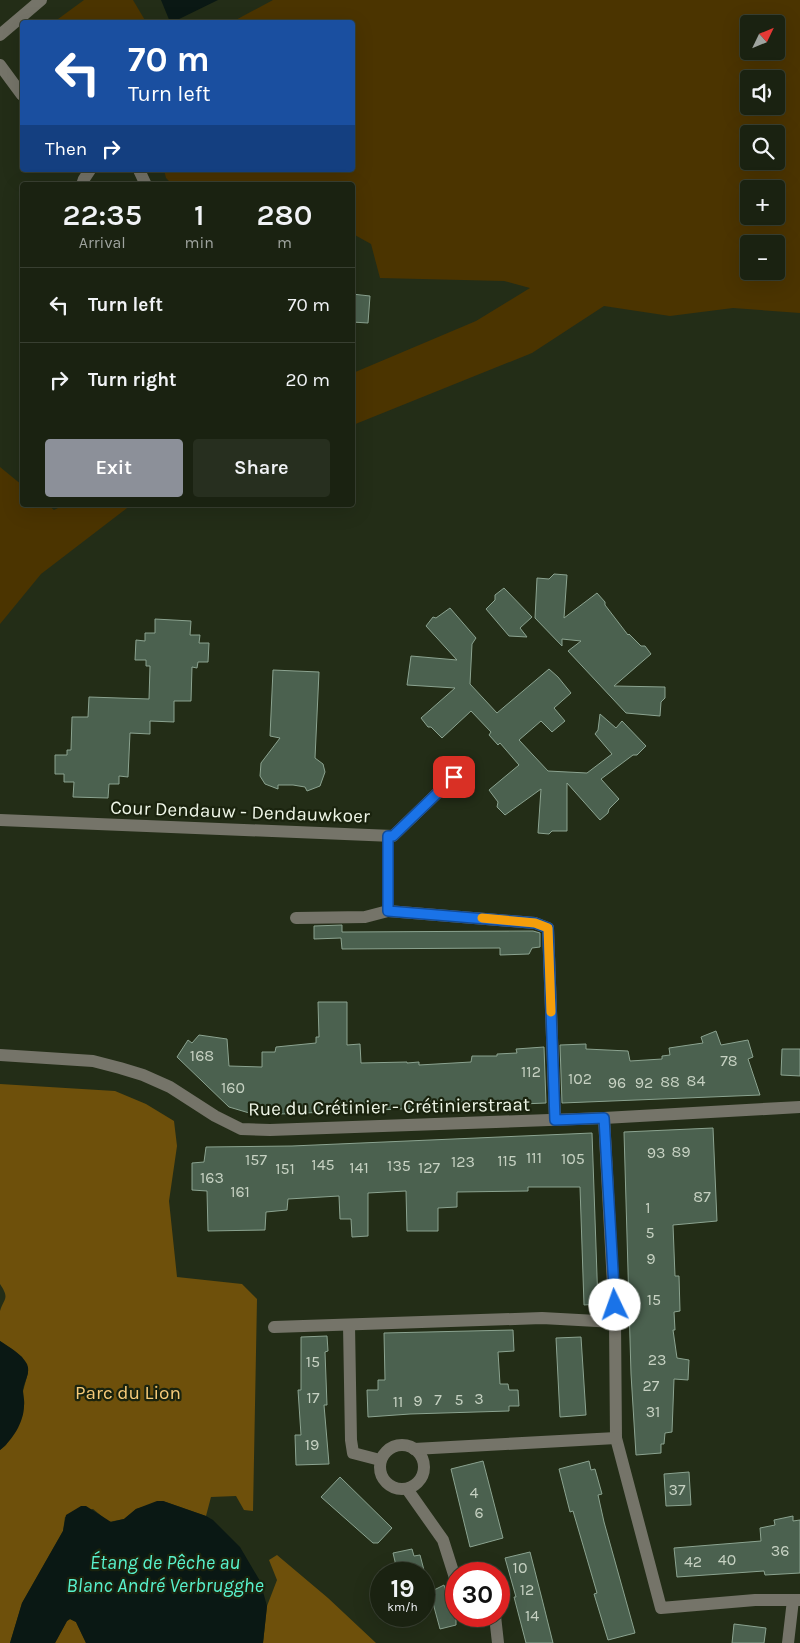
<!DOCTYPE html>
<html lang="en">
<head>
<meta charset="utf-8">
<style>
	:root { --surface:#1a2211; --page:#272f1f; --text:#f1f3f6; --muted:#9fa49f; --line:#383f31; --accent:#8c9099 }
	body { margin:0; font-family:Karla,sans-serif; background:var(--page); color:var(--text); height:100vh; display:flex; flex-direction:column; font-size:19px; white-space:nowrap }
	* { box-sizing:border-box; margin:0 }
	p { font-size:16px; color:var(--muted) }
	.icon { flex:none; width:28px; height:28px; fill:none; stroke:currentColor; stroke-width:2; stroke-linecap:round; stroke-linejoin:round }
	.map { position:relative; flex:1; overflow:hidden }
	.side { position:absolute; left:20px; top:182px; width:335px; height:325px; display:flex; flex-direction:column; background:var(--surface); border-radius:5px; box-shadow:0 5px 20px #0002,0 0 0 1px var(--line) }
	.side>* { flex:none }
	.banner { position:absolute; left:20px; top:20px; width:335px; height:152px; border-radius:5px; box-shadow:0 5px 20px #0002,0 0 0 1px var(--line); background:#1a4fa0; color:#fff; overflow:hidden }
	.needle { width:32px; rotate:47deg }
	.controls { position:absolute; left:740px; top:15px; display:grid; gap:10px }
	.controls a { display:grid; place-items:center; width:45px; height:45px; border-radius:5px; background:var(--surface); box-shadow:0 5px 20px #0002,0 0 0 1px var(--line); font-size:25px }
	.speed { position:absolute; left:370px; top:1562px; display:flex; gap:10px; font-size:25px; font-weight:700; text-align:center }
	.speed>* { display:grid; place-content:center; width:65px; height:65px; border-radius:50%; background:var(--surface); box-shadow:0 5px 20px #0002,0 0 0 1px var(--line); line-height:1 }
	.speed small { font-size:12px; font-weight:400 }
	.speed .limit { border:8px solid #d22; background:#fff; color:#111 }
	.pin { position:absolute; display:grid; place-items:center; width:42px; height:42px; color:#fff; margin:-21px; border-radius:10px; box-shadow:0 2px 8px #0006 }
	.me { position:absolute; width:55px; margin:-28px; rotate:357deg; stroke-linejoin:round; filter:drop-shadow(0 0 4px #0008) }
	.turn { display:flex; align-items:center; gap:18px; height:105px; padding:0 25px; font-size:22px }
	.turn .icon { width:65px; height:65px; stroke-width:2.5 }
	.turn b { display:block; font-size:35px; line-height:42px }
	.then { display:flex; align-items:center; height:48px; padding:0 25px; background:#0003; gap:10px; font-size:19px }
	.eta { display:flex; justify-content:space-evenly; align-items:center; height:85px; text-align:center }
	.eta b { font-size:30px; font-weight:600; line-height:35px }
	.button { display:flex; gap:10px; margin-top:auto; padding:10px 25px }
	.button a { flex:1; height:58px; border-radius:5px; background:var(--accent); color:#fff; font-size:20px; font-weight:600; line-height:58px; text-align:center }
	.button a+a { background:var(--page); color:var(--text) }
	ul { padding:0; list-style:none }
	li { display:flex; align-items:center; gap:15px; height:75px; padding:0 25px; border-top:1px solid var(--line) }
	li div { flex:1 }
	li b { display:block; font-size:19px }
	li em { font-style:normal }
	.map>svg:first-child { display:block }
	.green { fill:#4b3400; fill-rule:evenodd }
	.forest { fill:#6e500b }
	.water { fill:#0a1814 }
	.building { fill:#4b614f; stroke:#8ba390 }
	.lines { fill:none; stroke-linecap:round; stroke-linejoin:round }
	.minor { stroke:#757469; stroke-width:12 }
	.route-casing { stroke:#114b97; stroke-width:12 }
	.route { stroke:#1a73e8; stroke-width:9 }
	.slow { stroke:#f59e0b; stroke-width:9 }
	.labels { text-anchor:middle; stroke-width:4.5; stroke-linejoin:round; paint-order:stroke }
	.number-label { font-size:16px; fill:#c6d1c2 }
	.street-label { font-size:19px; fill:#eff6e8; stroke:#1a230e }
	.park-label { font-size:19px; fill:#f7cb79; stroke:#1a230e }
	.water-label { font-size:20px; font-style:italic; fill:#58f2cd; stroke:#1a230e }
</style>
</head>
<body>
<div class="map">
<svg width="800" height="1643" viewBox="0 0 800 1643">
	<rect width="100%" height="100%" fill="#232d17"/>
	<g class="green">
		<path d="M84 0H133L146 22H54Z"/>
		<path d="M273 0H800V313L733 308 670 316 604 306 532 353 353 425V373L476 321 530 288 504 281 380 278 371 244 353 234 352 185H173L166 178 164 170H352V22H232ZM749 24H776V51H749ZM749 79H776V106H749ZM749 134H776V161H749ZM749 189H776V216H749ZM749 244H776V271H749Z"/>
		<path d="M0 467 22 485V505H48L54 510 64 505H131L41 574 0 624Z"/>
	</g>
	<g class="forest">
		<path d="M0 1084 115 1091 146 1104 174 1121 177 1146 169 1201 177 1277 242 1284 257 1299 253 1511 244 1510 236 1496 211 1497 206 1516 163 1501 136 1509 124 1519 109 1522 93 1509 65 1517 63 1531 22 1603 10 1643H0V1450L6 1445 24 1405 23 1391 28 1373 22 1357 0 1341C0 1332 0 1320 0 1311 4 1298 10 1299 0 1284Z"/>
		<path d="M277 1555 328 1598 376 1643H263L267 1606 277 1580 269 1560Z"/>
		<path d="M70 1619 76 1622 86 1643H55L67 1621Z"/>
	</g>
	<g class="water">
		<path d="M161 0H218L173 22H170Z"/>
		<path d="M0 1341C9 1347 22 1354 27 1364 31 1373 24 1381 23 1390 23 1396 25 1401 24 1406 24 1422 12 1441 0 1450Z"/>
		<path d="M157 1501H163L206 1516 213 1520 240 1547 260 1581 267 1606 263 1643H86L76 1622 70 1619 67 1621 55 1643H10L22 1603 63 1531 66 1515 81 1506H86L111 1522 124 1519 136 1509Z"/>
	</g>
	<g class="building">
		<path d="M352 294 370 296 368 323 352 322Z"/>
		<path d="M554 574 567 575 564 618 597 593 605 602V605L628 635 629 634 641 646H645L651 654 614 686 665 687V698L661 702 660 716 626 713 568 651 581 641 562 639V646L535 618 537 578 549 579Z"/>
		<path d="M504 588 532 617 520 628 527 637 509 636 486 609 495 600V595Z"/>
		<path d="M450 608 476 638 472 644 470 684 497 713 549 669 558 677 571 693 554 708 565 721 552 732 541 721 519 740 548 771 587 773 612 754 595 734 598 730 600 714 616 728 622 721 646 746 637 755H633L601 779 619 799 609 809 608 813 600 820 567 783V831H552L549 834 538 833 541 789 505 815 497 807 498 802 489 790 519 765 500 743 498 745 489 735 491 732 471 711 442 738 431 727H428L421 718 455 688 407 685 411 656 457 660 426 626 433 617 436 618Z"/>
		<path d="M155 619 191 621 190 635H200L199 643H209L208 662H198L197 668 192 667 191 701H174V722L150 721V734L130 733 128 777 119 776V784H109L108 798 73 797 74 782H64V774H55V755H67V750H71L72 717H88L89 697 149 699 150 666H146V660H135L136 640 145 641V633H155Z"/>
		<path d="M273 670 319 672 315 758 323 764 325 772 320 786 307 791 305 787 293 785H278V789L265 784 260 776 261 763 280 738 270 736Z"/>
		<path d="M342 925V932L533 931 540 933V947L532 948 529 954 500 955V948L342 949 341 938 314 939V926Z"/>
		<path d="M318 1002H347V1045L360 1044 361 1063 407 1062V1063L419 1062V1065L471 1062 472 1056H497V1054L517 1053 516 1049 544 1047 546 1103 256 1115 229 1107 177 1057 188 1040 192 1043 199 1035 227 1039 229 1066 262 1067V1052H275L276 1047 316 1043V1037H319Z"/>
		<path d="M716 1031 721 1045 748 1040 753 1057 748 1059 760 1095 562 1103 560 1045 586 1044V1049L628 1051 630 1061 662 1059V1056L670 1055 669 1048 703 1043 701 1037Z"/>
		<path d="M782 1049H800V1076L781 1075Z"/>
		<path d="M713 1128 717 1221 673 1225 675 1276H679L680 1311 674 1312 675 1330H673L677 1358 689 1360 688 1380 674 1379 672 1432 665 1433 664 1444H661V1453L636 1455 631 1374 624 1132Z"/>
		<path d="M592 1133 598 1304 584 1305 580 1187H528V1191L457 1192V1207L438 1208V1231H407L406 1191 368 1193V1236L352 1237 351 1219H340L339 1196 288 1199 287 1210 266 1212 265 1230 208 1231 207 1191 192 1190V1163L204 1162 206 1147 292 1146Z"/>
		<path d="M513 1330 514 1351 498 1352 500 1384H508L509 1390H518L519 1406H509V1411L410 1414 368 1417 367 1390H378V1380H385L384 1333Z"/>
		<path d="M327 1336 328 1351 325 1352 327 1405H324L329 1464 296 1465 295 1435H301L298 1390H301V1337Z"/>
		<path d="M581 1337 586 1415 560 1417 556 1338Z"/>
		<path d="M483 1461 503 1538 470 1547 451 1469Z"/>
		<path d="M589 1461 591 1470 595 1469 602 1494 598 1495 604 1522 635 1633 608 1640 594 1594 597 1593 573 1511 570 1512 559 1469Z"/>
		<path d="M689 1472 691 1505 666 1506 664 1474Z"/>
		<path d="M340 1477 392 1528 378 1543H373L321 1497Z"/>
		<path d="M793 1516V1521L800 1520V1573L765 1575 764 1571 677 1577 674 1548 761 1541 760 1528 775 1525 774 1520Z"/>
		<path d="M412 1549 414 1556 420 1555 425 1574H398L393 1553Z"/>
		<path d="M530 1552 542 1599 553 1643H526L514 1597H516L505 1558Z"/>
		<path d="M444 1585 447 1597 456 1595V1625L440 1629 430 1592Z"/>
		<path d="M734 1624 766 1628 764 1643H732Z"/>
	</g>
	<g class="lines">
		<g class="minor">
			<path d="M0 35 41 0"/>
			<path d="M0 65 22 95"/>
			<path d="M139 170 146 185"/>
			<path d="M82 185 84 179 90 170"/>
			<path d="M0 820 393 836 454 777"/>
			<path d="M388 836V911L535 923 548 928 555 1120"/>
			<path d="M296 918 365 917 388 911"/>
			<path d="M0 1055 93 1061 120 1068 143 1075 170 1087 215 1116 241 1129 270 1130 604 1118 800 1107"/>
			<path d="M604 1118 615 1322 616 1438 661 1608 755 1600H800"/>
			<path d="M349 1325 351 1440 353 1453 380 1460"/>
			<path d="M274 1327 542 1318 615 1322"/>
			<circle cx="402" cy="1467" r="22"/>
			<path d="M414 1449 616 1438"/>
			<path d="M407 1489 443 1540 456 1581"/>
			<path d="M495 1616 498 1643"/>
			<path d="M788 1643 793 1600"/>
		</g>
	</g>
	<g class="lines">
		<g class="route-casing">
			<path id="route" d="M454 777 393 836H388V911L535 923 548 928 555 1120 604 1118 615 1305"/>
		</g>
		<use href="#route" class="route"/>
		<path class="slow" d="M482 918 535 923 548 928 551 1012"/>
	</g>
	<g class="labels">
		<g class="number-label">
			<text x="202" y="1061">168</text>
			<text x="729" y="1066">78</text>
			<text x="531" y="1077">112</text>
			<text x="580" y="1084">102</text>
			<text x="696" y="1086">84</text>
			<text x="670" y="1087">88</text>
			<text x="617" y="1088">96</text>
			<text x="644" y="1088">92</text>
			<text x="233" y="1093">160</text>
			<text x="681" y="1157">89</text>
			<text x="656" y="1158">93</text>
			<text x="534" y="1163">111</text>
			<text x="573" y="1164">105</text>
			<text x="256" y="1165">157</text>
			<text x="507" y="1166">115</text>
			<text x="463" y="1167">123</text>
			<text x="323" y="1170">145</text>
			<text x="399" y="1171">135</text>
			<text x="359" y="1173">141</text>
			<text x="429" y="1173">127</text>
			<text x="285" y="1174">151</text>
			<text x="212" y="1183">163</text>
			<text x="240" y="1197">161</text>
			<text x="702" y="1202">87</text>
			<text x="648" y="1213">1</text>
			<text x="650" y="1238">5</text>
			<text x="651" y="1264">9</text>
			<text x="654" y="1305">15</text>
			<text x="657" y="1365">23</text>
			<text x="313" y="1367">15</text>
			<text x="651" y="1391">27</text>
			<text x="313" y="1403">17</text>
			<text x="479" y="1404">3</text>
			<text x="438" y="1405">7</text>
			<text x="459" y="1405">5</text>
			<text x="418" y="1406">9</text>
			<text x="398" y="1407">11</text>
			<text x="653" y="1417">31</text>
			<text x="312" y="1450">19</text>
			<text x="677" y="1495">37</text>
			<text x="474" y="1498">4</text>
			<text x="479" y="1518">6</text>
			<text x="780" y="1556">36</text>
			<text x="727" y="1565">40</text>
			<text x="693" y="1567">42</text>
			<text x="520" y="1573">10</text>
			<text x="527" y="1595">12</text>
			<text x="532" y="1621">14</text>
		</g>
		<g class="street-label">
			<text transform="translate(240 811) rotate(2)" y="7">Cour Dendauw - Dendauwkoer</text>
			<text transform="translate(389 1106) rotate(-1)" y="7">Rue du Crétinier - Crétinierstraat</text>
		</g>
		<g class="park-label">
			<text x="128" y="1399">Parc du Lion</text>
		</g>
		<g class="water-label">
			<text x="165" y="1569">Étang de Pêche au<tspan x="165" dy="23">Blanc André Verbrugghe</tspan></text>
		</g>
	</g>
</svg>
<div class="controls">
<a><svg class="needle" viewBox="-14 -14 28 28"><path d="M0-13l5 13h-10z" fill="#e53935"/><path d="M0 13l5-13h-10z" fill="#9fa49f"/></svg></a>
<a><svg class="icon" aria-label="sound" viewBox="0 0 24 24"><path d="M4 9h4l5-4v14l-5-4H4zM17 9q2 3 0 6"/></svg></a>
<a><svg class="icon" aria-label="search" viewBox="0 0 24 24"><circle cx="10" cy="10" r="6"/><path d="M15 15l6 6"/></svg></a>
<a>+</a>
<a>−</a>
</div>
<div class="speed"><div>19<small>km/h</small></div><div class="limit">30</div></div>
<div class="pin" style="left:454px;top:777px;background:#d93025"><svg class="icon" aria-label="arrive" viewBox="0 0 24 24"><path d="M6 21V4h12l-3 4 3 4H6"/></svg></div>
<svg class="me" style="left:615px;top:1305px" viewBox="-20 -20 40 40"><circle r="19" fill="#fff"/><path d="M0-13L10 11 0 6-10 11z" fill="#1a73e8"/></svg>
<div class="banner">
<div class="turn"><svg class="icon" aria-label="left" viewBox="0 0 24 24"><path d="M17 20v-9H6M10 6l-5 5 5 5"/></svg><div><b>70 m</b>Turn left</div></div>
<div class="then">Then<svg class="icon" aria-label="right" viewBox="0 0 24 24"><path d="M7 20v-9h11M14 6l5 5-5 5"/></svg></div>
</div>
<section class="side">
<div class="eta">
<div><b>22:35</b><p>Arrival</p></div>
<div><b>1</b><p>min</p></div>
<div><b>280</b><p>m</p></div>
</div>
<ul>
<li><svg class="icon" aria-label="left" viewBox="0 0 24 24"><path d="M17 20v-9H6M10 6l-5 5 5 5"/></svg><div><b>Turn left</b></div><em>70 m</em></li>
<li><svg class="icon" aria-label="right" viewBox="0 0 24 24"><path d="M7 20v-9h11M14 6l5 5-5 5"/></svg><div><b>Turn right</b></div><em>20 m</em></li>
</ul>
<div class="button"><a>Exit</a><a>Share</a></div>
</section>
</div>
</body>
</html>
